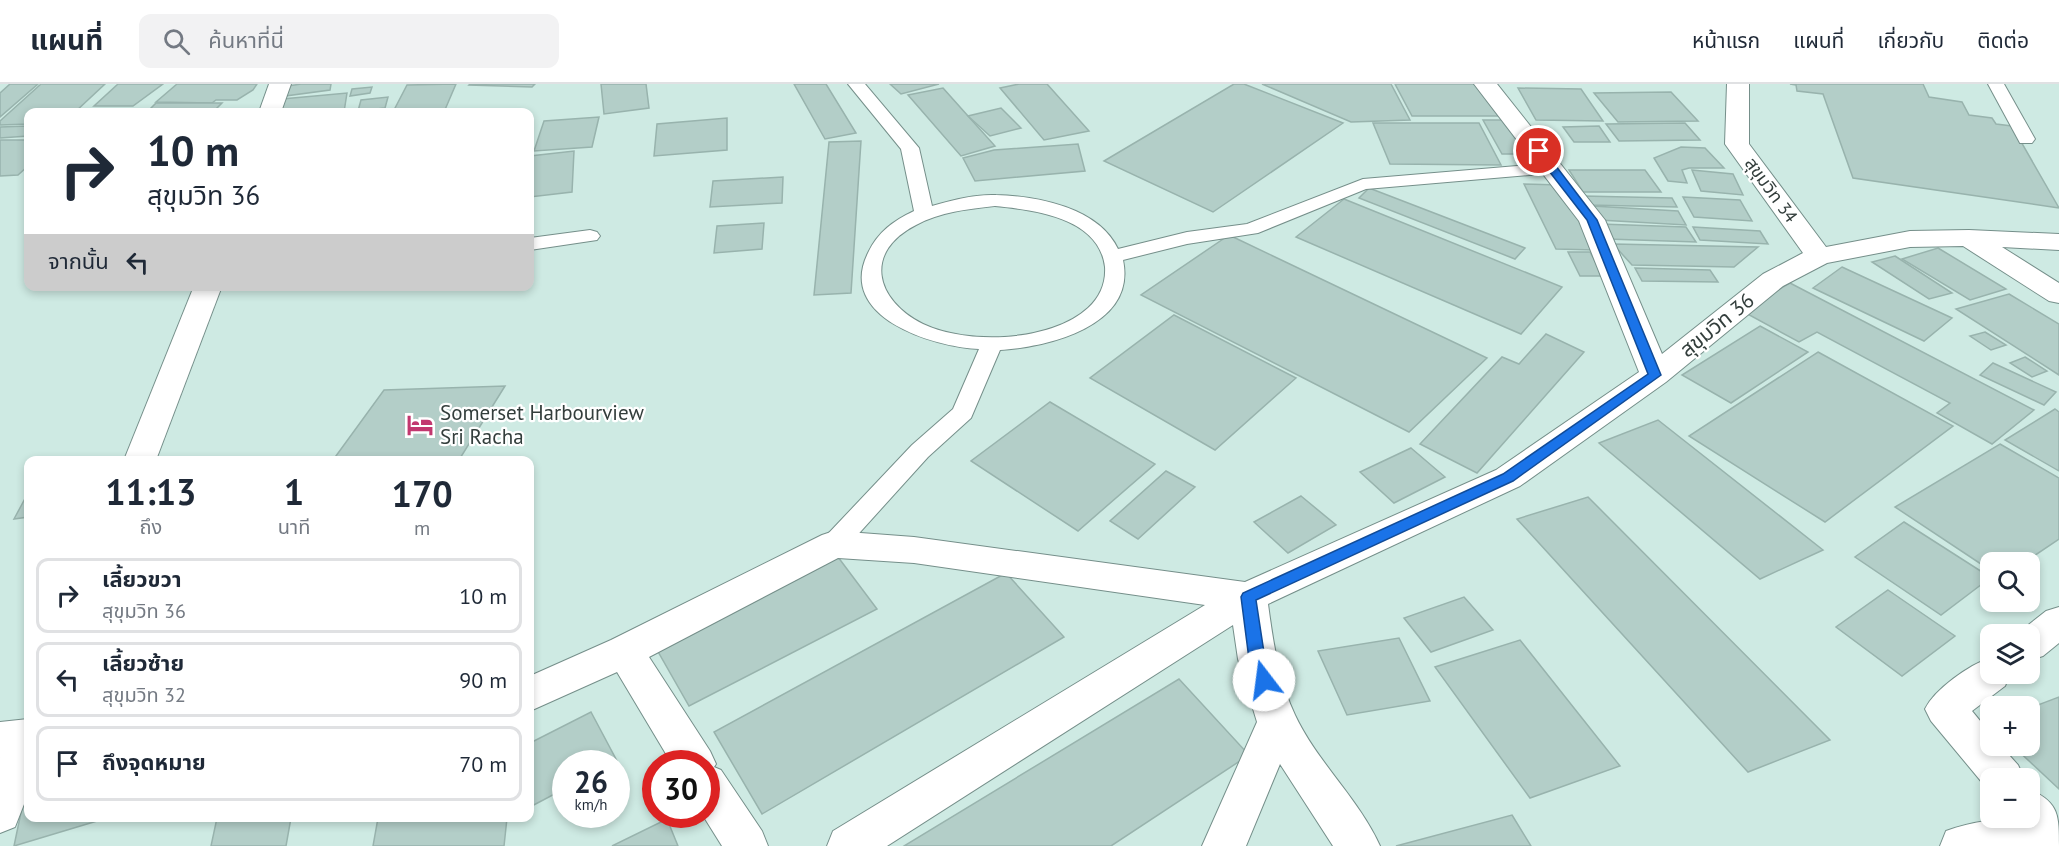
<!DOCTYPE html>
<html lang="th">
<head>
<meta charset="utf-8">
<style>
	:root { --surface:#fff; --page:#f2f2f3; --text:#1f2937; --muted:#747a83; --line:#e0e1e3 }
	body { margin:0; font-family:"PT Sans","Noto Sans Thai",sans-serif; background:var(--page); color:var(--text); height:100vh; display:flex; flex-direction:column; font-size:22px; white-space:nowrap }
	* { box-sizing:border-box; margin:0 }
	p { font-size:20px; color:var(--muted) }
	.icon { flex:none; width:33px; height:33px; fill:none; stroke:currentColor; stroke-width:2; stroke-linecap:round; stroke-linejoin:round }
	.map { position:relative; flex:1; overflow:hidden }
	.side { position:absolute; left:24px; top:372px; width:510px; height:366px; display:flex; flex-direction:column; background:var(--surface); border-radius:12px; box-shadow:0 3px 9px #0003 }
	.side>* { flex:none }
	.top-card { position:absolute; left:24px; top:24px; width:510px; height:183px; border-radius:12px; box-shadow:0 3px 9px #0003; background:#fff; color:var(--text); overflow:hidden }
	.tools { position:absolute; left:1980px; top:468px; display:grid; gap:12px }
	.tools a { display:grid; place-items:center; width:60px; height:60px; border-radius:12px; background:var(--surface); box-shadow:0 3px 9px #0003; font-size:30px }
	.speed { position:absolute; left:552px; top:666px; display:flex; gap:12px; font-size:30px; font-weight:700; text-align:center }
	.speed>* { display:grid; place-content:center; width:78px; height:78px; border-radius:50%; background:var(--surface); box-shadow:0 3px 9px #0003; line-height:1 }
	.speed small { font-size:15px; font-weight:400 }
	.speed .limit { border:9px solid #d22; background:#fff; color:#111 }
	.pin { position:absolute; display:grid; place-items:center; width:51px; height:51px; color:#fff; margin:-26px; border:3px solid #fff; border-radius:50%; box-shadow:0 2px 6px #0007 }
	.me { position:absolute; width:66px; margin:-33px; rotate:345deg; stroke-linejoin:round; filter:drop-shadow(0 0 4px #0008) }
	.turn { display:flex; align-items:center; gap:21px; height:126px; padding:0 24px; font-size:27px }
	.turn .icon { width:78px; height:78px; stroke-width:2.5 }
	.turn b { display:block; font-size:42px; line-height:51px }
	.then { display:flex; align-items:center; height:57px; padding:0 24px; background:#0003; gap:12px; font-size:22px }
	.eta { display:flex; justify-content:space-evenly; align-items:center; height:102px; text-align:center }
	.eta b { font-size:36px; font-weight:700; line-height:42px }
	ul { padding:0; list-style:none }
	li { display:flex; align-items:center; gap:18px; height:75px; margin:0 12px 9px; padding:0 12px; border:3px solid var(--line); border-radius:12px }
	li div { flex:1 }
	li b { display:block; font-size:22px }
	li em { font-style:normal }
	header { display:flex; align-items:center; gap:36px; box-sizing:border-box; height:84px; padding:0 30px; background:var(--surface); border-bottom:2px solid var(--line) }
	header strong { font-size:28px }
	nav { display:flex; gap:33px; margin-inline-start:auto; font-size:21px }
	.search { width:420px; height:54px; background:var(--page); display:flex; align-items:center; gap:15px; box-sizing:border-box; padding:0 21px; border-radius:12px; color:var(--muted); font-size:22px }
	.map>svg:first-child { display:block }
	.building { fill:#b3cec8; stroke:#98b3ad; stroke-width:1.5 }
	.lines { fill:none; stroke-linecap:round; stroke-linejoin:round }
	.service-casing { stroke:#758f8a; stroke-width:2 }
	.minor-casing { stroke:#758f8a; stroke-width:2 }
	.tertiary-casing { stroke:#758f8a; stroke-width:2 }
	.service { fill:#fff; fill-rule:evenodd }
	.minor { fill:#fff; fill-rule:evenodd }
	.tertiary { fill:#fff; fill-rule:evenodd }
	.route { fill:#1a73e8; stroke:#114b97; stroke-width:1.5 }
	.labels { text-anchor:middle; stroke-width:4.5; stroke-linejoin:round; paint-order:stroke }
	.far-street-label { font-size:18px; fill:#333e3c; stroke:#fff }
	.street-label { font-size:21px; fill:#333e3c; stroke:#fff }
	.poi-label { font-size:21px; fill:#333e3c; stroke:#fff; text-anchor:start }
</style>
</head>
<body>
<header>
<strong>แผนที่</strong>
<div class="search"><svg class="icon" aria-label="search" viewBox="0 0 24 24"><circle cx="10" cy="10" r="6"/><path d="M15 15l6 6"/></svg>ค้นหาที่นี่</div>
<nav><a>หน้าแรก</a><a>แผนที่</a><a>เกี่ยวกับ</a><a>ติดต่อ</a></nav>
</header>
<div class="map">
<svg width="2059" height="762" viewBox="0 0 2059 762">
	<rect width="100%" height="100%" fill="#ceeae3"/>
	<g class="building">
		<path d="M10 0H38L0 33V9Z"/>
		<path d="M41 0H105L75 28H28V40L0 41V37Z"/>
		<path d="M118 0H163L133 22H94Z"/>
		<path d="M177 0H257L253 6 237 16H216L212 19 156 18Z"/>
		<path d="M301 0H331L330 6 285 12 288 2Z"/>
		<path d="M456 0 444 28H393L407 1Z"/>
		<path d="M535 0 532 3 469 1 470 0Z"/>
		<path d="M601 0H646L649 24 604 30Z"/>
		<path d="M794 0H826L856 49 825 55Z"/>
		<path d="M890 0H939L901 10Z"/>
		<path d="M1019 0H1047L1089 47 1044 56 1000 4Z"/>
		<path d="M1234 0H1244L1343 39 1213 128 1104 77Z"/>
		<path d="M1262 0H1391L1410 36 1351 38Z"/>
		<path d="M1395 0H1482L1502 32H1412Z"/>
		<path d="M1790 0H1923L1929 13 1962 18 1969 31 1992 34 1996 40 2012 42 2059 124 1853 94 1823 10 1797 7 1796 1Z"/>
		<path d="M372 3 370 9 350 12 352 5Z"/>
		<path d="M943 4 968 32 995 62 961 72 908 11Z"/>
		<path d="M1518 4 1581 5 1603 37 1536 36Z"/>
		<path d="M1671 8 1698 37 1618 38 1594 9Z"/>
		<path d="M347 9 344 28H279L282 15Z"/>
		<path d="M388 13 385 24 358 27 361 16Z"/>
		<path d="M156 19H222L213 28H227H117H147Z"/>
		<path d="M1001 24 1021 44 990 52 968 32Z"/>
		<path d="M599 33 592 63 534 67 544 37Z"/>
		<path d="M727 34V66L654 72 657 40Z"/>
		<path d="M1483 36H1513L1533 70H1502Z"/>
		<path d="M1373 39H1479L1501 81 1390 80Z"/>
		<path d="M1685 39 1700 56 1619 57 1606 40Z"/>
		<path d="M28 42V52L0 54V43Z"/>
		<path d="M1599 42 1610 58H1574L1563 43Z"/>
		<path d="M0 56H28V82L18 91 0 92Z"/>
		<path d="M861 57 851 209 814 211 829 58Z"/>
		<path d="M1078 60 1085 87 975 97 963 74 994 66Z"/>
		<path d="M1681 63 1705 64 1724 84H1689L1682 86 1687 99 1668 97 1654 74Z"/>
		<path d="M574 67 572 108 530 113V72Z"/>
		<path d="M1569 86H1645L1661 108H1583Z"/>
		<path d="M1692 86 1733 90 1743 111 1701 107Z"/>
		<path d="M783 93 782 119 710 123 713 97Z"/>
		<path d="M1524 100 1561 101 1595 166 1556 165Z"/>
		<path d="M1369 104 1525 164 1515 175 1359 114Z"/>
		<path d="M1583 112 1672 114 1677 123 1588 121Z"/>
		<path d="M1683 113 1740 116 1752 137 1694 133Z"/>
		<path d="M1344 115 1562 203 1521 250 1296 153Z"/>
		<path d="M1592 122 1678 127 1686 141 1599 136Z"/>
		<path d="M764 139 762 165 714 169 717 142Z"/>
		<path d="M1600 140 1686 143 1696 158 1607 155Z"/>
		<path d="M1693 143 1760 147 1768 160 1700 156Z"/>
		<path d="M1229 151 1487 274 1409 348 1141 211Z"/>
		<path d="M1613 160 1758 163 1734 183 1632 181Z"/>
		<path d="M1938 164 2006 205 1970 216 1902 175Z"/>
		<path d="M1568 168H1590L1603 192H1580Z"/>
		<path d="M1895 172 1952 209 1929 215 1872 178Z"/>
		<path d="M1842 183 1952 234 1924 257 1813 204Z"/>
		<path d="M1635 184 1710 186 1718 198 1642 197Z"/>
		<path d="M1790 199 2034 326 1992 360 1937 329 1950 319 1817 248 1799 258 1742 227Z"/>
		<path d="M2009 210 2059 240V291L1956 225Z"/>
		<path d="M1174 231 1296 294 1215 366 1090 294Z"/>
		<path d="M1760 242 1808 268 1731 319 1682 291Z"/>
		<path d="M1985 248 2006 261 1991 266 1970 252Z"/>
		<path d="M1546 250 1584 268 1477 389 1420 360 1502 273 1519 280Z"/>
		<path d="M1818 268 1953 342 1825 438 1689 352Z"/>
		<path d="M2025 273 2047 287 2032 293 2010 279Z"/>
		<path d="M1993 279 2056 308 2044 321 1980 291Z"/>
		<path d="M505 302 459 376H333L384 306Z"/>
		<path d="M1050 318 1155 380 1078 447 971 377Z"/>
		<path d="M2055 325 2059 328V387L2005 356Z"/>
		<path d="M1658 336 1823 466 1760 495 1599 359Z"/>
		<path d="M2000 360 2059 394V455L2025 478H1990V486L1895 423Z"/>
		<path d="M1411 364 1445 393 1394 419 1360 388Z"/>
		<path d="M1166 387 1195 403 1138 455 1110 437Z"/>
		<path d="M28 409V433L14 435Z"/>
		<path d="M1301 412 1336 441 1288 469 1254 438Z"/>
		<path d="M1588 413 1830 656 1748 688 1517 435Z"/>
		<path d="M1904 438 1990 493V494L1941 531 1855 473Z"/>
		<path d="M835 469 877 525 689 622 652 557Z"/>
		<path d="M1006 489 1064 553 762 730 714 648Z"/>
		<path d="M1888 506 1955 552 1902 592 1836 543Z"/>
		<path d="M1464 513 1493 546 1431 568 1404 534Z"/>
		<path d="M1399 554 1430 617 1347 631 1318 567Z"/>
		<path d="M1520 556 1620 682 1530 714 1435 583Z"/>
		<path d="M1179 595 1249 671 1111 762H904Z"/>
		<path d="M2059 613V705L2013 662H2030V624Z"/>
		<path d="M591 628 617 677 611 680H566V704L530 723V659Z"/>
		<path d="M28 695V734H107L14 762Z"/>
		<path d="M1512 731 1531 762H1396Z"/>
		<path d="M217 734H291L286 762H211Z"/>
		<path d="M378 734H507L504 762H373Z"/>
		<path d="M667 735 678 762H612Z"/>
	</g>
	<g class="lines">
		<g class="service-casing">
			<g id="service">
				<path d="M848 0H865L919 64 932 122C952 116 975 110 996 111 1038 112 1099 124 1118 165L1187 148 1247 140 1363 95 1552 79 1558 80 1561 84 1558 88 1552 89 1366 105 1258 149 1187 160 1123 176C1137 242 1048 263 1000 266L971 334 928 373 843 467 834 470 825 467 821 460 825 453 912 361 953 325 979 265C933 263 836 233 868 169 878 148 893 137 914 127L901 65ZM995 122C1034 126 1099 133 1105 183 1106 199 1100 213 1088 224 1051 258 967 261 923 240 875 216 863 168 916 141 940 128 968 125 995 122Z"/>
				<path d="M1988 0H2004L2035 55 2032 59H2020Z"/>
				<path d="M590 146 597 148 600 152 597 156 530 166V154Z"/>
			</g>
		</g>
		<g class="minor-casing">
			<g id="minor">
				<path d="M1474 0H1497L1605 136 1662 270 1763 190 1803 169 1725 60 1727 0H1749V60L1826 163 1910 147 1969 146 2059 150V166L2002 163 2059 199V219L2049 217 1963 162 1910 163 1827 179 1783 202 1666 298 1520 402 1268 520C1273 558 1279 597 1295 631 1317 678 1359 715 1380 762H1333L1280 680 1246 762H1202L1257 638 1238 575 1233 541 887 762H827L833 747 1205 521 914 479 838 474 649 573 710 667 716 680 714 683 721 686 762 747 768 762H722L702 730H706V680H672L617 588 530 627V592L611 556 822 451 834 447 914 453 1245 498 1496 386 1639 288 1579 137Z"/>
				<path d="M2059 523V559L2043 572 2030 576V550H2017L2046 527Z"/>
				<path d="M1990 574V590H2010L2005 602 1972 627 1990 649V662H2001L2018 681 2024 694H1990V708L1931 637 1925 625C1935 605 1969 581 1990 574Z"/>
				<path d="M28 635V671L0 674V638Z"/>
				<path d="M2030 706C2059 718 2059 732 2059 762H1940L1946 747C1973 737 2001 734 2030 734Z"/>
			</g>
		</g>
		<g class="tertiary-casing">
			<g id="tertiary">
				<path d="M269 0H291L281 28H259Z"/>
				<path d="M194 202H222L156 376H124Z"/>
				<path d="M28 637V710L15 743 0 749V674L14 642Z"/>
			</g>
		</g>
		<use href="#service" class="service"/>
		<use href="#minor" class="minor"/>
		<use href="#tertiary" class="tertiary"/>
	</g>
	<path class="route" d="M1535 65H1543L1597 136 1661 291 1513 397 1256 516 1265 575 1272 596 1270 601 1264 603 1258 601 1249 575 1241 513 1243 509 1503 390 1648 290 1587 136 1535 69Z"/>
	<defs>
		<g id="hotel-bare" transform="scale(2.07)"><path d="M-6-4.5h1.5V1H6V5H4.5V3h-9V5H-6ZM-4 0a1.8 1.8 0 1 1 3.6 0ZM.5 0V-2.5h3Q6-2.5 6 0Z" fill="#c2376f" stroke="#fff" stroke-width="2.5" paint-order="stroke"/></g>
	</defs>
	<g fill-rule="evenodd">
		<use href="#hotel-bare" x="420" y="341"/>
	</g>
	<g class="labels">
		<g class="far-street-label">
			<text transform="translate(1771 106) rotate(54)" y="6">สุขุมวิท 34</text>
		</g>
		<g class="street-label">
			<text transform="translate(1717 241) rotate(-39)" y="7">สุขุมวิท 36</text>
		</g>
		<g class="poi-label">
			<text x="440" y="336">Somerset Harbourview<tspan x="440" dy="24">Sri Racha</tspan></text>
		</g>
	</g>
</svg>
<div class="tools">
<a><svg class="icon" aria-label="search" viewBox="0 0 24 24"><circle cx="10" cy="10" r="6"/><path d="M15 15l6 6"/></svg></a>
<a><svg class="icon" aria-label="layers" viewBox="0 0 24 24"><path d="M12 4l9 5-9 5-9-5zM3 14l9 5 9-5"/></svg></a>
<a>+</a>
<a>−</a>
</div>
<div class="speed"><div>26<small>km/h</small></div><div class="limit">30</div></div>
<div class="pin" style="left:1539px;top:67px;background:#d93025"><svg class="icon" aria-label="arrive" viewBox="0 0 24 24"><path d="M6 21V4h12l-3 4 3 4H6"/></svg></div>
<svg class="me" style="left:1264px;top:596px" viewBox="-20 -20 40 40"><circle r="19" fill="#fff"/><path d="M0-13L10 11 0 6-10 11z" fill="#1a73e8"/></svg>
<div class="top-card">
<div class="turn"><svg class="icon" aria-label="right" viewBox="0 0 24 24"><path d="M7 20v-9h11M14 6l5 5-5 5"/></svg><div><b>10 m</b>สุขุมวิท 36</div></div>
<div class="then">จากนั้น<svg class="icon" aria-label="left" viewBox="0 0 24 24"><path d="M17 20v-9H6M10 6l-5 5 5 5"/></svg></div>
</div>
<section class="side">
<div class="eta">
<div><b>11:13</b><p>ถึง</p></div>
<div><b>1</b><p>นาที</p></div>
<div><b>170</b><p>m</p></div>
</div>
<ul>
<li><svg class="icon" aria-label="right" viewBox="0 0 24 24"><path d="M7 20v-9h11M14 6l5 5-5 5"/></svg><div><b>เลี้ยวขวา</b><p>สุขุมวิท 36</p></div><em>10 m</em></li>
<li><svg class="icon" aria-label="left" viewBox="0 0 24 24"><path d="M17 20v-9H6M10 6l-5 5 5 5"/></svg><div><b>เลี้ยวซ้าย</b><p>สุขุมวิท 32</p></div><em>90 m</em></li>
<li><svg class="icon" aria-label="arrive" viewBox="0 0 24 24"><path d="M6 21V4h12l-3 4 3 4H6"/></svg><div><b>ถึงจุดหมาย</b></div><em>70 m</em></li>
</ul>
</section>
</div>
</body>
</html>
